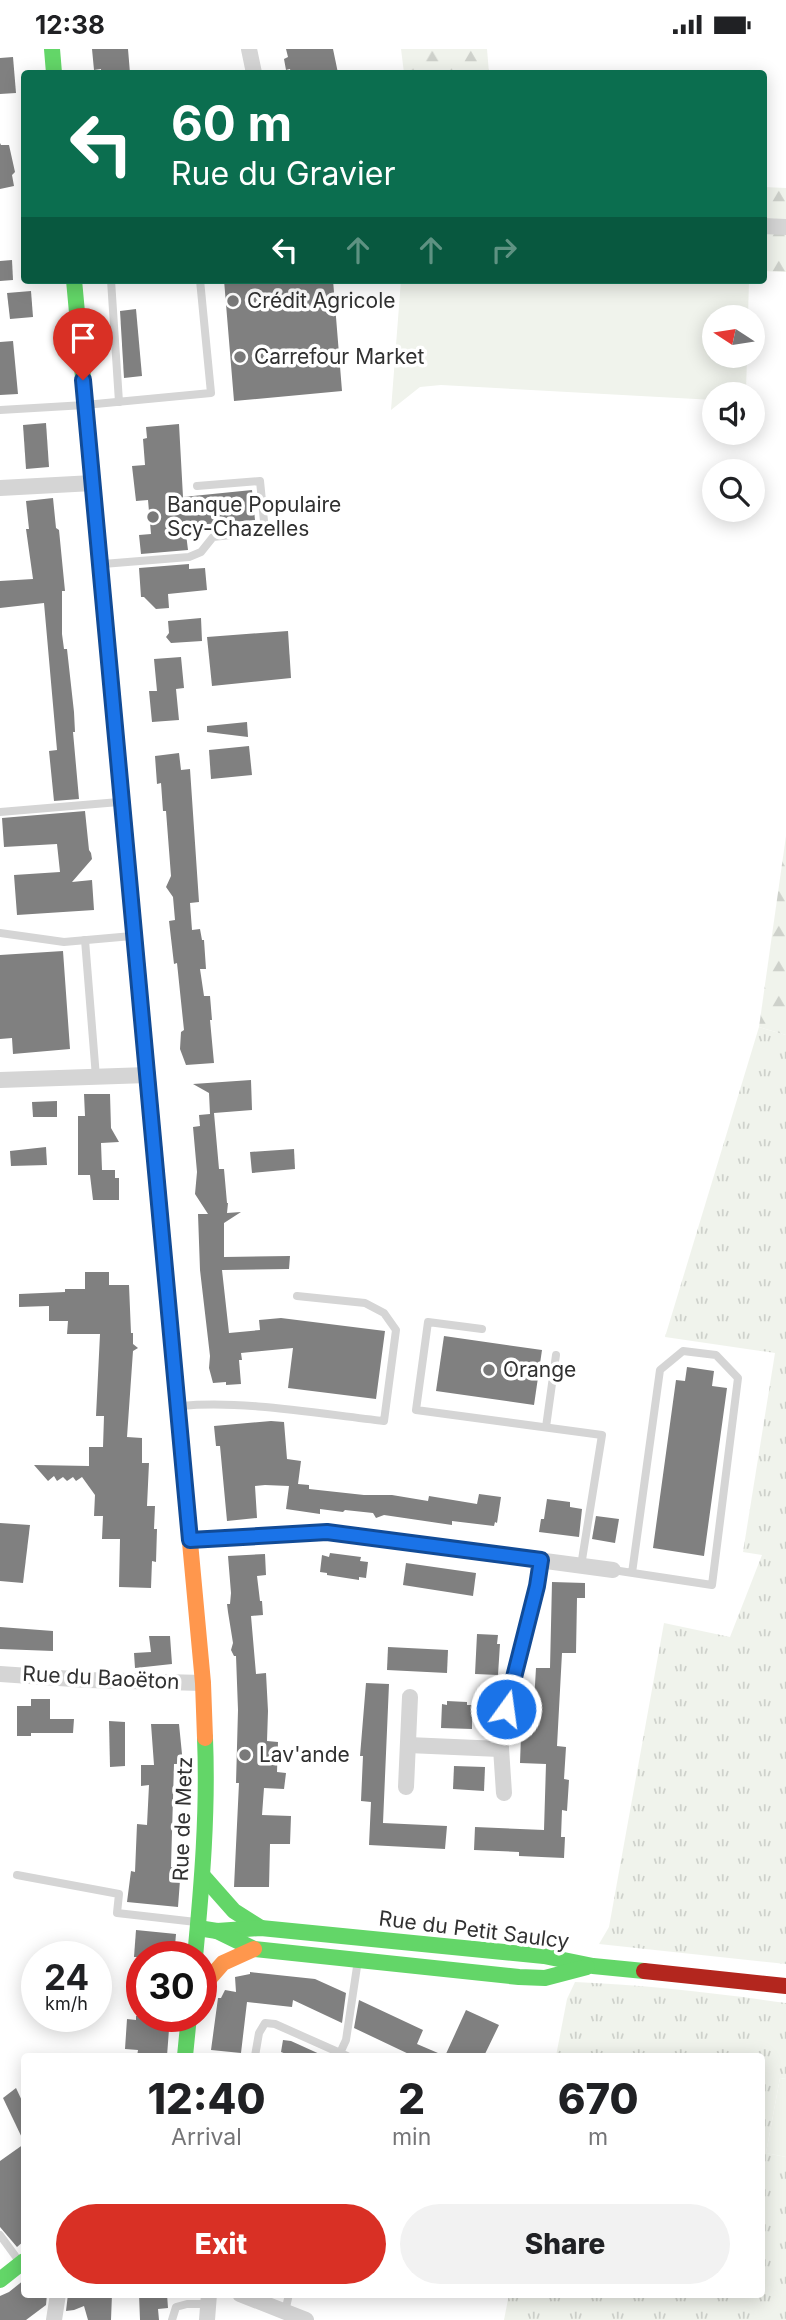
<!DOCTYPE html>
<html lang="en">
<head>
<meta charset="utf-8">
<style>
	:root { --surface:#fff; --page:#f2f2f2; --text:#202124; --muted:#757577; --accent:#d93025 }
	body { margin:0; font-family:Inter,sans-serif; background:var(--page); color:var(--text); height:100vh; display:flex; flex-direction:column; font-size:26px; white-space:nowrap }
	* { box-sizing:border-box; margin:0 }
	p { font-size:23px; color:var(--muted) }
	.icon { flex:none; width:38px; height:38px; fill:none; stroke:currentColor; stroke-width:2; stroke-linecap:round; stroke-linejoin:round }
	.map { position:relative; flex:1; overflow:hidden }
	.drawer { position:absolute; left:21px; top:2004px; width:744px; height:245px; display:flex; flex-direction:column; background:var(--surface); border-radius:7px; box-shadow:0 4px 18px #0003 }
	.drawer>* { flex:none }
	.hud { position:absolute; left:21px; top:21px; width:746px; height:214px; border-radius:7px; box-shadow:0 4px 18px #0003; background:#0b6e4f; color:#fff; overflow:hidden }
	.needle { width:46px; rotate:282deg }
	.tools { position:absolute; left:702px; top:256px; display:grid; gap:14px }
	.tools a { display:grid; place-items:center; width:63px; height:63px; border-radius:50%; background:var(--surface); box-shadow:0 4px 18px #0003; font-size:35px }
	.speed { position:absolute; left:21px; top:1892px; display:flex; gap:14px; font-size:35px; font-weight:700; text-align:center }
	.speed>* { display:grid; place-content:center; width:91px; height:91px; border-radius:50%; background:var(--surface); box-shadow:0 4px 18px #0003; line-height:1 }
	.speed small { font-size:18px; font-weight:400 }
	.speed .limit { border:10px solid #d22; background:#fff; color:#111 }
	.pin { position:absolute; display:grid; place-items:center; width:60px; height:60px; color:#fff; margin:-72px -30px; border-radius:50% 50% 50% 0; rotate:-45deg; box-shadow:0 0 7px #0007 }
	.pin .icon { rotate:45deg }
	.me { position:absolute; width:77px; margin:-38px; rotate:14deg; stroke-linejoin:round; filter:drop-shadow(0 0 5px #0008) }
	.turn { display:flex; align-items:center; gap:24px; height:147px; padding:0 35px; font-size:32px }
	.turn .icon { width:91px; height:91px; stroke-width:2.5 }
	.turn b { display:block; font-size:49px; line-height:60px }
	.lanes { display:flex; align-items:center; height:66px; padding:0 35px; background:#0003; justify-content:center; gap:35px; direction:ltr }
	.lanes .off { opacity:.35 }
	.eta { display:flex; justify-content:space-evenly; align-items:center; height:119px; text-align:center }
	.eta b { font-size:42px; font-weight:800; line-height:49px }
	.button { display:flex; gap:14px; margin-top:auto; padding:14px 35px }
	.button a { flex:1; height:80px; border-radius:42px; background:var(--accent); color:#fff; font-size:28px; font-weight:800; line-height:80px; text-align:center }
	.button a+a { background:var(--page); color:var(--text) }
	.status { display:flex; justify-content:space-between; align-items:center; height:49px; padding:0 35px; background:var(--surface); direction:ltr }
	.status svg { height:19px; fill:currentColor }
	.map>svg:first-child { display:block }
	.grass { fill:url(#grass-tufts) }
	.forest { fill:url(#forest-firs) }
	.garden { fill:#f0f3ec }
	.building { fill:#808080 }
	.lines { fill:none; stroke-linecap:round; stroke-linejoin:round }
	.lane { stroke:#d5d5d5; stroke-width:8 }
	.street { stroke:#d5d5d5; stroke-width:16 }
	.fast { stroke:#63d668; stroke-width:16 }
	.slow { stroke:#ff974d; stroke-width:16 }
	.jam { stroke:#b3261e; stroke-width:16 }
	.route-casing { stroke:#114b97; stroke-width:18 }
	.route { stroke:#1a73e8; stroke-width:12 }
	.poi-dot { fill:#797979; stroke:#fff; stroke-width:2.5 }
	.labels { text-anchor:middle; stroke-width:7; stroke-linejoin:round; paint-order:stroke }
	.poi-label { font-size:21px; fill:#313131; stroke:#fff; text-anchor:start }
	.street-label { font-size:21px; fill:#313131; stroke:#fff }
</style>
</head>
<body>
<div class="status"><b>12:38</b><svg viewBox="0 0 49 12"><path d="M0 12V9h3v3zM5 12V6h3v6zM10 12V3h3v9zM15 12V0h3v12zM26 1h20v11H26zM47 4h2v5h-2z"/></svg></div>
<div class="map">
<svg width="786" height="2271" viewBox="0 0 786 2271">
	<defs>
		<pattern id="grass-tufts" width="24" height="20" patternUnits="userSpaceOnUse" patternTransform="scale(1.75)"><rect width="24" height="20" fill="#f0f3ec"/><path d="M3 7l-1-3M5 7V3M7 7l1-3M15 17l-1-3M17 17v-4M19 17l1-3" fill="none" stroke="#ced1cb"/></pattern>
		<pattern id="forest-firs" width="22" height="20" patternUnits="userSpaceOnUse" patternTransform="scale(1.75)"><rect width="22" height="20" fill="#f0f3ec"/><path d="M5 1l3.5 6h-7zM16 11l3.5 6h-7z" fill="#ced1cb"/></pattern>
	</defs>
	<rect width="100%" height="100%" fill="#fff"/>
	<g class="grass">
		<path d="M759 978 786 986V1915L599 1895 609 1878 664 1574 730 1588 762 1506 743 1503 775 1304 665 1288Z"/>
		<path d="M575 1933C646 1936 716 1944 786 1954V2030L780 2029 766 2104 786 2108V2271H504L509 2245H761V2007H556L567 1950Z"/>
	</g>
	<g class="forest">
		<path d="M401 0H487L489 24H404Z"/>
		<path d="M763 138 786 139V223L763 222Z"/>
		<path d="M786 787V986L759 978Z"/>
	</g>
	<g class="garden">
		<path d="M401 231H749L748 268H714V306H747L746 345H714V351L441 336 420 338 391 361Z"/>
		<path d="M780 2029 786 2030V2108L766 2104Z"/>
	</g>
	<g class="building">
		<path d="M92 0H128L130 24H101V20L94 21Z"/>
		<path d="M286 0H333L338 24H291L290 20 286 21 284 10 288 8Z"/>
		<path d="M13 8 16 44 0 45V9Z"/>
		<path d="M0 94 1 96H9L15 123 12 126 14 137 0 140Z"/>
		<path d="M12 211 13 231 0 232V212Z"/>
		<path d="M224 231H305V233L333 231 342 342 234 352Z"/>
		<path d="M31 242 33 268 10 270 7 244Z"/>
		<path d="M136 260 142 327 124 329 120 262Z"/>
		<path d="M13 292 18 345 0 346V293Z"/>
		<path d="M46 374 49 418 26 420 23 376Z"/>
		<path d="M179 375 183 448 252 441 255 471 185 477 188 501 141 505 139 486 151 485 148 451 136 452 132 417 145 416 143 390 147 389 146 378Z"/>
		<path d="M53 449 56 479 59 481 65 542H62V585L64 600H67L74 663 75 683H73L79 750 54 752 49 702 57 701 44 554 0 559V532L33 530 26 480H29L26 452Z"/>
		<path d="M189 515V520L205 519 207 541 168 545 169 559 156 560 144 548H141L139 519Z"/>
		<path d="M201 569 202 592 171 594 166 588 169 584 168 572Z"/>
		<path d="M288 582 291 629 212 637 207 588Z"/>
		<path d="M181 608 184 639 176 640 179 671 152 673 149 642H157L154 610Z"/>
		<path d="M247 673 248 688 207 683V677Z"/>
		<path d="M249 697 252 726 211 730 209 701Z"/>
		<path d="M179 704 181 721 190 720 199 853 190 854 192 881 200 880 202 891H204L206 920H200L204 947H210L212 971H210L214 1014 186 1016 180 1000 181 983 184 981 177 914 174 915 169 872 175 871 173 848 166 838 171 827 166 762H163L161 734 157 735 155 707Z"/>
		<path d="M85 762 89 801 91 804 92 810 72 833 92 831 94 861 17 866 14 826 60 823 57 795 4 798 2 769Z"/>
		<path d="M63 902 70 1000 13 1005 12 989 0 990V906Z"/>
		<path d="M251 1031 252 1061 214 1064 219 1120H224L227 1154H228L227 1164 241 1163 224 1174V1208L290 1207 289 1220 222 1221 229 1284 260 1281 259 1271 281 1269 385 1282 376 1350 288 1339 293 1299 241 1304 242 1311H239L241 1335 226 1336V1333L213 1334 209 1319 210 1307 200 1221 198 1165H208L195 1145 197 1123 193 1078 200 1077 199 1066 210 1065 209 1044 193 1035Z"/>
		<path d="M84 1045H110L111 1079 119 1093 101 1094 102 1121H115V1129H119V1151H93L90 1126H78V1067H85Z"/>
		<path d="M57 1052V1068H33L32 1053Z"/>
		<path d="M46 1098 47 1116 11 1117 10 1102Z"/>
		<path d="M294 1100 295 1120 252 1124 250 1103Z"/>
		<path d="M85 1223H109V1236H129L131 1284H133V1295L138 1299 133 1302 127 1388 142 1389V1414H149L147 1457H155L154 1480H157L156 1513 152 1512 151 1539 119 1538 120 1490H102L103 1467H94L95 1446 82 1428 76 1432 73 1428 67 1432 63 1428 57 1432 54 1427 48 1432 34 1416 89 1417V1398H103L104 1367H96L100 1285H67L68 1272H49V1257L19 1258V1245L65 1243V1240H85Z"/>
		<path d="M444 1287 542 1301 534 1356 436 1342Z"/>
		<path d="M687 1318 714 1322 712 1337 727 1339 704 1507 653 1499 676 1331 685 1332Z"/>
		<path d="M271 1372 284 1373 287 1410 301 1412 298 1435 309 1436V1440L364 1446H392L428 1452 429 1447 477 1455 479 1445 501 1448 497 1474 495 1473 494 1477 452 1472V1476L384 1466 376 1469 373 1464 345 1461 343 1463 320 1460V1465L286 1460 289 1437 265 1436 255 1437 257 1469 227 1472 220 1397H216L214 1377Z"/>
		<path d="M547 1450 570 1453V1458L582 1460 579 1488 539 1483 541 1470H544Z"/>
		<path d="M596 1467 619 1470 615 1494 592 1490Z"/>
		<path d="M0 1474 30 1476 23 1534 0 1532Z"/>
		<path d="M330 1504 361 1508 360 1512 368 1513 366 1529 359 1528V1531L327 1526V1524L320 1523 322 1506 329 1508Z"/>
		<path d="M265 1505 266 1526 257 1527 260 1552H262L263 1566 251 1567 256 1625 266 1624 268 1662 267 1692 278 1693 277 1723 286 1724 284 1740 264 1739 262 1766 291 1767 290 1795H270L269 1838H234L239 1734H236L238 1661 236 1607H234L231 1601 233 1594 228 1563 227 1555H230L231 1544 228 1507Z"/>
		<path d="M406 1514 476 1524 473 1547 403 1536Z"/>
		<path d="M552 1533 585 1534V1549H577L576 1604H562L557 1697 566 1698 564 1730 569 1731 567 1762 562 1761 561 1788H565L564 1809 519 1807V1803L474 1801 475 1778 544 1781 546 1715 520 1714 521 1686H532L536 1619H550Z"/>
		<path d="M0 1578 53 1582V1602L0 1600Z"/>
		<path d="M477 1585 498 1586 497 1595H500L498 1626 475 1625Z"/>
		<path d="M149 1587H170L172 1615 135 1619 134 1604 151 1603Z"/>
		<path d="M388 1598 448 1601 447 1624 387 1621Z"/>
		<path d="M366 1634 389 1635 383 1774 447 1777 445 1800 369 1796 371 1753 361 1752 363 1707H360Z"/>
		<path d="M31 1650H50V1670H74L73 1684H31V1687H17V1657H31Z"/>
		<path d="M447 1652 467 1653V1656H472V1680L441 1679 442 1655 447 1656Z"/>
		<path d="M109 1672 125 1673V1717L110 1718Z"/>
		<path d="M151 1675H179L183 1715H174L171 1818H181L178 1858 127 1853 131 1822 135 1823 137 1775 147 1776 149 1736 141 1737V1716H154Z"/>
		<path d="M454 1717 485 1718 484 1742 453 1740Z"/>
		<path d="M136 1881 176 1885 174 1908H134Z"/>
		<path d="M250 1923 315 1930 346 1944 342 1974 293 1951 292 1958 247 1953 241 2004 211 2001 218 1949H221L225 1941 236 1943 235 1928 250 1925Z"/>
		<path d="M359 1951 423 1981 417 1995 445 2007 466 1961 499 1976 484 2007H413L354 1979Z"/>
		<path d="M136 1967H170L167 2007H137L138 2001 125 2000 127 1970 136 1971Z"/>
		<path d="M283 1991 291 1992 324 2007H291L281 2003Z"/>
		<path d="M16 2039 24 2056V2093L3 2049Z"/>
		<path d="M24 2095V2192L17 2198 0 2178V2112Z"/>
		<path d="M24 2231V2245H47L46 2256 26 2271H0V2247L9 2243Z"/>
		<path d="M68 2245H112L111 2271H88L84 2257 74 2261 66 2262Z"/>
		<path d="M139 2245H167L168 2259 158 2260 159 2271H140Z"/>
	</g>
	<g class="lines">
		<g class="lane">
			<path d="M111 231 119 353"/>
			<path d="M0 361 85 356 211 344 200 231"/>
			<path d="M197 437 260 432 265 482"/>
			<path d="M103 515 189 508 201 503 213 488 296 479"/>
			<path d="M0 763 119 753"/>
			<path d="M0 884 64 893 132 887"/>
			<path d="M85 891 96 1028"/>
			<path d="M482 1280 428 1273 416 1361 602 1386 581 1517"/>
			<path d="M181 1357C244 1351 320 1365 384 1372L396 1281 384 1264 365 1254 297 1247"/>
			<path d="M546 1378 556 1306"/>
			<path d="M613 1521 712 1536 738 1329 716 1306 683 1302 660 1321 632 1524"/>
			<path d="M17 1826 119 1845 117 1864 196 1873"/>
			<path d="M340 2004 346 1991 358 1911"/>
			<path d="M255 2007 259 1984 265 1974 275 1975 347 2007"/>
			<path d="M0 2186 19 2212"/>
			<path d="M285 2263 289 2245"/>
			<path d="M172 2271 176 2258 187 2255H208"/>
		</g>
		<g class="street">
			<path d="M249 0 254 24"/>
			<path d="M763 177 786 178"/>
			<path d="M0 439 93 434"/>
			<path d="M0 1031 148 1026"/>
			<path d="M190 1491 327 1483 613 1521"/>
			<path d="M0 1625 88 1631 203 1634"/>
			<path d="M408 1696 500 1700"/>
			<path d="M406 1738 410 1648"/>
			<path d="M504 1744 500 1684 537 1537 541 1511"/>
			<path d="M240 2245 306 2271"/>
			<path d="M54 2271 58 2245"/>
			<path d="M207 2271 209 2245"/>
		</g>
		<g class="fast">
			<path d="M52 0 54 24"/>
			<path d="M74 231 154 1097"/>
			<path d="M203 1827 234 1862 261 1879"/>
			<path d="M198 1879 217 1882 261 1879 544 1907 593 1917 644 1922"/>
			<path d="M217 1882 254 1900 519 1928 545 1929 587 1918"/>
			<path d="M195 1908C202 1835 208 1762 205 1689"/>
			<path d="M185 2007 189 1967"/>
			<path d="M0 2231 24 2212"/>
		</g>
		<g class="slow">
			<path d="M185 1439 203 1634 205 1689"/>
			<path d="M201 1939 223 1914 254 1900"/>
		</g>
		<g class="jam">
			<path d="M154 1097 185 1439"/>
			<path d="M644 1922 786 1937"/>
		</g>
	</g>
	<g class="lines">
		<g class="route-casing">
			<path id="route" d="M83 331 190 1491 327 1483 541 1511 537 1537 506 1660"/>
		</g>
		<use href="#route" class="route"/>
	</g>
	<g class="poi-dot">
		<circle cx="233" cy="252" r="7"/>
		<circle cx="240" cy="308" r="7"/>
		<circle cx="153" cy="468" r="7"/>
		<circle cx="489" cy="1321" r="7"/>
		<circle cx="245" cy="1706" r="7"/>
	</g>
	<g class="labels">
		<g class="poi-label">
			<text x="247" y="259">Crédit Agricole</text>
			<text x="254" y="315">Carrefour Market</text>
			<text x="167" y="463">Banque Populaire<tspan x="167" dy="24">Scy-Chazelles</tspan></text>
			<text x="503" y="1328">Orange</text>
			<text x="259" y="1713">Lav'ande</text>
		</g>
		<g class="street-label">
			<text transform="translate(101 1629) rotate(3)" y="7">Rue du Baoëton</text>
			<text transform="translate(183 1770) rotate(-88)" y="7">Rue de Metz</text>
			<text transform="translate(474 1881) rotate(7)" y="7">Rue du Petit Saulcy</text>
		</g>
	</g>
</svg>
<div class="tools">
<a><svg class="needle" viewBox="-14 -14 28 28"><path d="M0-13l5 13h-10z" fill="#e53935"/><path d="M0 13l5-13h-10z" fill="#757577"/></svg></a>
<a><svg class="icon" aria-label="sound" viewBox="0 0 24 24"><path d="M4 9h4l5-4v14l-5-4H4zM17 9q2 3 0 6"/></svg></a>
<a><svg class="icon" aria-label="search" viewBox="0 0 24 24"><circle cx="10" cy="10" r="6"/><path d="M15 15l6 6"/></svg></a>
</div>
<div class="speed"><div>24<small>km/h</small></div><div class="limit">30</div></div>
<div class="pin" style="left:83px;top:331px;background:#d93025"><svg class="icon" aria-label="arrive" viewBox="0 0 24 24"><path d="M6 21V4h12l-3 4 3 4H6"/></svg></div>
<svg class="me" style="left:506px;top:1660px" viewBox="-20 -20 40 40"><circle r="17" fill="#1a73e8" stroke="#fff" stroke-width="3"/><path d="M0-11L8 9 0 5-8 9z" fill="#fff"/></svg>
<div class="hud">
<div class="turn"><svg class="icon" aria-label="left" viewBox="0 0 24 24"><path d="M17 20v-9H6M10 6l-5 5 5 5"/></svg><div><b>60 m</b>Rue du Gravier</div></div>
<div class="lanes"><svg class="icon" aria-label="left" viewBox="0 0 24 24"><path d="M17 20v-9H6M10 6l-5 5 5 5"/></svg><svg class="icon off" aria-label="ahead" viewBox="0 0 24 24"><path d="M12 20V5M6 11l6-6 6 6"/></svg><svg class="icon off" aria-label="ahead" viewBox="0 0 24 24"><path d="M12 20V5M6 11l6-6 6 6"/></svg><svg class="icon off" aria-label="right" viewBox="0 0 24 24"><path d="M7 20v-9h11M14 6l5 5-5 5"/></svg></div>
</div>
<section class="drawer">
<div class="eta">
<div><b>12:40</b><p>Arrival</p></div>
<div><b>2</b><p>min</p></div>
<div><b>670</b><p>m</p></div>
</div>
<div class="button"><a>Exit</a><a>Share</a></div>
</section>
</div>
</body>
</html>
